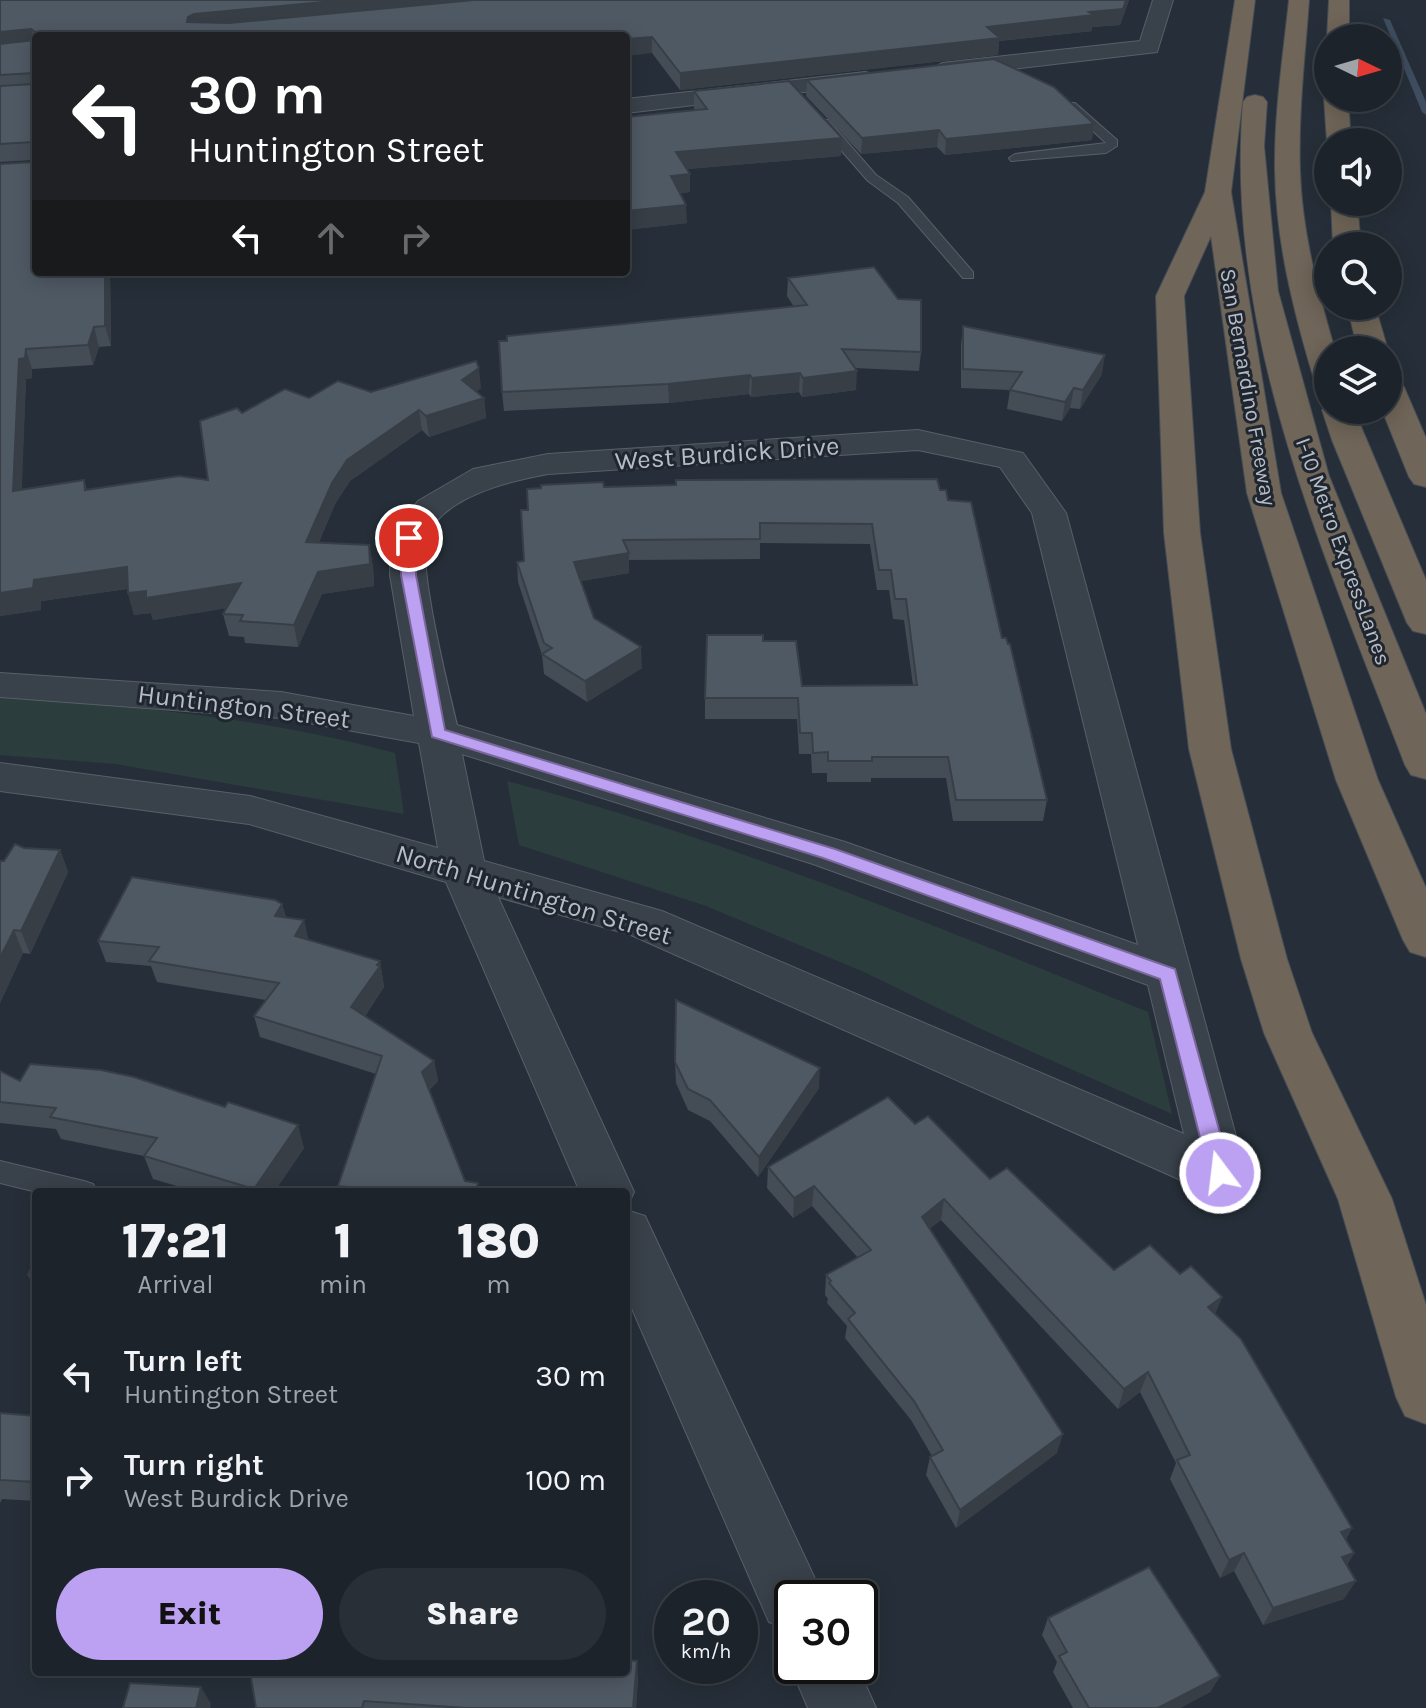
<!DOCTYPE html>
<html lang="en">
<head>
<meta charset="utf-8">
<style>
	:root { --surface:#1c232b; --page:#292f37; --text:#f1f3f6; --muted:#a0a4a9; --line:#3a4047; --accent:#bca0f2 }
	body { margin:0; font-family:Karla,sans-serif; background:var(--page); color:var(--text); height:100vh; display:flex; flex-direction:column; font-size:30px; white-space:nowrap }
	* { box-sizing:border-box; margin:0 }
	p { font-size:26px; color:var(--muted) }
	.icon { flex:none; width:44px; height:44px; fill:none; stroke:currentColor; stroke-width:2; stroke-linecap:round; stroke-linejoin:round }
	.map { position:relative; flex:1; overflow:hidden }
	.panel { position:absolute; left:32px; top:1188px; width:598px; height:488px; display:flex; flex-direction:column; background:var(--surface); border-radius:8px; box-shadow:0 4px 20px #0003,0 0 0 2px var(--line) }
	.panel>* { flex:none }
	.top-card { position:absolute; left:32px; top:32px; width:598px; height:244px; border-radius:8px; box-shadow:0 4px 20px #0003,0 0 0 2px var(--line); background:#202124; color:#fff; overflow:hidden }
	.needle { width:52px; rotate:95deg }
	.fabs { position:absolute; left:1314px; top:24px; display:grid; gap:16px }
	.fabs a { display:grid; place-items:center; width:88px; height:88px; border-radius:50%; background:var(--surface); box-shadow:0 4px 20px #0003,0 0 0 2px var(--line); font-size:40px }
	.speed { position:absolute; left:654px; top:1580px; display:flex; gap:16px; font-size:40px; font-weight:700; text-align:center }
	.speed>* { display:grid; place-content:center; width:104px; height:104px; border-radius:50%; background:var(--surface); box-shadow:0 4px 20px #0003,0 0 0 2px var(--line); line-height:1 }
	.speed small { font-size:20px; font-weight:400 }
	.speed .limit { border:4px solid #111; border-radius:12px; background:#fff; color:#111 }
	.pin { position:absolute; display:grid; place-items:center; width:68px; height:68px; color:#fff; margin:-34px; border:4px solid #fff; border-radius:50%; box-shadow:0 2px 8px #0007 }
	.me { position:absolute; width:88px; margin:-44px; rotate:345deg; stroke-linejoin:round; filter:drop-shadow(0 0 6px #0008) }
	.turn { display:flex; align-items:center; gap:28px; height:168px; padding:0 24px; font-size:36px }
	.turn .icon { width:104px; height:104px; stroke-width:2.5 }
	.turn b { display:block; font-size:56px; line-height:68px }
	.lanes { display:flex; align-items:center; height:76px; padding:0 24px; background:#0003; justify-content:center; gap:40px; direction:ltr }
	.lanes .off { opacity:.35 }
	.eta { display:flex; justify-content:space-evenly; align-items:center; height:136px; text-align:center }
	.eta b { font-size:48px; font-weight:800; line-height:56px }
	.action { display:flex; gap:16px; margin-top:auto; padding:16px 24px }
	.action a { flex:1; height:92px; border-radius:48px; background:var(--accent); color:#111; font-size:32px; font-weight:800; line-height:92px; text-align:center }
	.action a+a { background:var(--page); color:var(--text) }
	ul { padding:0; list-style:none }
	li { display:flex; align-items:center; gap:24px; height:104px; padding:0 24px }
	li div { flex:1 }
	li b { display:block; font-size:30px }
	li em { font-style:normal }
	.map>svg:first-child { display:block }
	.green { fill:#2b3d3c }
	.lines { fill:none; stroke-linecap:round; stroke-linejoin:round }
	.stream { fill:#3e4d60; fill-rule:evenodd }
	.lane-casing { stroke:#585f68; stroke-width:2 }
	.street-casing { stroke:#585f68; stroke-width:2 }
	.highway-casing { stroke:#454c55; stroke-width:2 }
	.lane { fill:#39414a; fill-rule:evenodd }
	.street { fill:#39414a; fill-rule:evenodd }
	.highway { fill:#6f6558; fill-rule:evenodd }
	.wall { fill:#444d56 }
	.shaded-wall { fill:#373e46 }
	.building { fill:#4f5964; stroke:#373e46; stroke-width:2 }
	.route { fill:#bca0f2; stroke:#7a689d; stroke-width:2 }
	.labels { text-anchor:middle; stroke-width:6; stroke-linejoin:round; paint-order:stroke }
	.far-street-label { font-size:22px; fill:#b5bcc5; stroke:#1f262f }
	.street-label { font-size:26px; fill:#b5bcc5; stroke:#1f262f }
</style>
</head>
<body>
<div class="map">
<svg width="1426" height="1708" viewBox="0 0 1426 1708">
	<rect width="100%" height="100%" fill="#262f39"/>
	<g class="green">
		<path d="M0 698C132 705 267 718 395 753L404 814 115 764 0 755Z"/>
		<path d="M507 781C727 839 938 927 1148 1012L1172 1114 983 1030 864 972 706 906 519 845Z"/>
	</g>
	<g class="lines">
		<path class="stream" d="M1383 18 1390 20 1426 102V115L1422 112Z"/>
		<g class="lane-casing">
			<g id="lane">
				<path d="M1067 103H1075L1117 140V146L1106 153 1011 161 1009 158 1015 154 1106 143 1067 107Z"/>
				<path d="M820 120H828L876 175 908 197 973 272V278H963L898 203 868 181 820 126Z"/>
				<path d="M0 1161 84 1181 93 1184 97 1192H37L0 1183Z"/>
			</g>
		</g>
		<g class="street-casing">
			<g id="street">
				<path d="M1153 0H1173L1157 52 942 77 931 70 942 63 1140 41Z"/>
				<path d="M865 72 873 74 876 79 873 84 626 113V99Z"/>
				<path d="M918 430 1023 453 1066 513 1246 1173 1239 1189 1220 1195 1201 1189 631 935 498 897 634 1192 626 1208V1192H580L446 882 249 824 0 791V763L250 796 438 848 419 743 281 718 0 697V673L281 692 414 716 390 575 391 538 418 501 473 469 548 454ZM918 450 1000 467 1032 513 1138 945 845 842 457 725C449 690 417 564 427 537 443 496 510 481 548 474ZM462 754 813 864 1148 985 1184 1134 662 911 484 861Z"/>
				<path d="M626 1210 645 1216 824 1598H792V1631L769 1622 626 1295Z"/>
				<path d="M792 1661V1666H857L876 1708H808L790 1666Z"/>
			</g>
		</g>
		<g class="highway-casing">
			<g id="highway">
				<path d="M1235 0H1255L1231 192 1281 493 1378 780 1426 888V957L1410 952 1403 940 1336 780 1247 493 1211 236 1184 296 1200 533 1231 749 1287 959 1312 1033 1392 1199 1426 1305V1424L1405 1416 1396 1397 1338 1199 1264 1033 1241 959 1189 749 1164 533 1156 296 1205 192Z"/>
				<path d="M1289 0H1309C1305 57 1298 114 1300 171 1302 232 1318 292 1335 350H1328V385L1317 383 1313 376C1293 309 1276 241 1275 171 1274 114 1283 57 1289 0Z"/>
				<path d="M1329 0H1349V38H1327Z"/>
				<path d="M1328 93V98H1348L1351 142H1327L1324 98Z"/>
				<path d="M1255 95 1263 97 1267 102 1264 146 1278 291 1329 476 1426 714V779L1411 775 1405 765C1324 553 1224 334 1243 102L1247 97Z"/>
				<path d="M1331 202H1357L1361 246H1333Z"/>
				<path d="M1347 306H1375L1388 350H1358Z"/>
				<path d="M1388 378 1399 380 1404 387 1426 438V487L1414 484 1409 477 1382 410H1388Z"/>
				<path d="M1327 403 1328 410H1354L1426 580V634L1413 631 1407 623 1332 440 1322 410Z"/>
			</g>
		</g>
		<use href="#lane" class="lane"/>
		<use href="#street" class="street"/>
		<use href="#highway" class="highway"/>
	</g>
	<g class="wall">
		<path d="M0 0H1129L1120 25 1092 27V31L999 41 998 55 680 90 652 53 36 36 110 272 111 346 99 347 93 365 32 369V378L26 379 21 490 84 480 87 490 208 480 242 413 309 398 371 392 481 388 476 392 484 398 486 418 429 437 422 430 350 481 335 504 319 542 369 545 373 567 374 586 322 594 298 647 245 643 244 637 229 636 223 614 226 608 153 620 151 613 134 615 127 589 41 601V610L0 616 33 162V160L0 162Z"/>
		<path d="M807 80 1092 140 945 155 937 147 861 154 806 96Z"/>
		<path d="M694 91 841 156 687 169 690 192 680 193 687 223 626 230V117L695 110 694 108Z"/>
		<path d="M788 278 921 352 919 371 855 368 856 390 802 397 799 392 751 397 749 394 669 403 504 411 502 392 794 307 787 296Z"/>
		<path d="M963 326 1102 374 1080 409 1070 408 1062 421 1007 409 1010 390 961 388V345Z"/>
		<path d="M604 487 940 490 948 500 1002 638 1047 800 1043 821H953L946 778H871V782H827V773H812L811 754H799L797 719H705V698L763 641 802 686 913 685 904 620 893 619 889 590H877L870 544 760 543V559L629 560V573L581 581 594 618 642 668 587 702 544 674 542 655 518 582 517 562 524 561 528 510Z"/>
		<path d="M24 848 60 850 68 872 30 954 23 953 0 1003 4 861Z"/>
		<path d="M282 904 286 917 309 940 380 961 384 987 365 1016 434 1061 438 1081 429 1090 465 1181 478 1183 479 1192H339L338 1186 376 1074 260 1037 254 1016 266 1000 157 982 151 966 106 962 98 941Z"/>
		<path d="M675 1062 819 1088 758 1177 710 1121 688 1110 676 1083Z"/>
		<path d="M0 1071 20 1081 304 1148 274 1192H197L153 1179 144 1156 61 1139 56 1129 0 1123Z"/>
		<path d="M915 1124 1114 1270 1180 1274 1222 1297 1215 1314 1352 1528 1346 1539 1354 1553 1347 1565 1344 1599 1263 1625 1234 1571 1220 1578 1170 1479 1176 1463 1140 1392 1118 1409 941 1220 930 1228 1057 1453 956 1528 926 1475 930 1457 932 1456 911 1420 845 1338 847 1326 827 1303 828 1299 825 1295 826 1275 858 1258 812 1206 793 1218 767 1188 768 1167Z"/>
		<path d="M36 1257V1290L28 1275Z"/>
		<path d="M0 1413 36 1416V1501L2 1499 0 1503Z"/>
		<path d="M1048 1618 1220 1676 1210 1692 1180 1708H1073L1053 1672 1057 1662 1042 1635Z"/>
		<path d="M638 1677 636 1708H256Z"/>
	</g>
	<g class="shaded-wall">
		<path d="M345 0H514L198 30 187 22 188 17 194 14Z"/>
		<path d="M1126 0H1129L1120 25 1092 27V31L999 41 998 55 680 90V73L1089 12Z"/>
		<path d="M31 29 36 45 0 49V32Z"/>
		<path d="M652 37V53L626 56V39Z"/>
		<path d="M1094 124 1092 140 945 155 946 139Z"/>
		<path d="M939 130 937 147 861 154 862 138Z"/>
		<path d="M842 138 841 156 677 170 676 152Z"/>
		<path d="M690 174V192L671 194V176Z"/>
		<path d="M686 205 687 223 626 230V211Z"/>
		<path d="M105 272H110L111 346 105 326Z"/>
		<path d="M94 327 99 347 93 365 88 345Z"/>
		<path d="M26 349 32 369V378L26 379 21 513 13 491 19 359Z"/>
		<path d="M1105 355 1102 374 1080 409 1083 390Z"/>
		<path d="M479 368 481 388 464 400 462 380Z"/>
		<path d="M857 371 856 390 802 397 803 378Z"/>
		<path d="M800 373 799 392 751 397 752 378Z"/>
		<path d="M750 375 749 394 669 403 668 384Z"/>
		<path d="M1074 388 1070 408 1062 421 1065 402Z"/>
		<path d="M484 398 486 418 429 437 426 416Z"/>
		<path d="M419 410 422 430 350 481 335 504 310 563 306 542 332 483 347 460Z"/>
		<path d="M369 545 373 567 374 586 322 594 298 647 294 625 318 572Z"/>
		<path d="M629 553V573L576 582 574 562Z"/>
		<path d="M127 567 133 588 41 601V610L0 616V593L34 580Z"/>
		<path d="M241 583 246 605 153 620 151 613 134 615 128 593 146 591Z"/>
		<path d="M641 647 642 668 587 702 585 681Z"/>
		<path d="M60 850 68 872 30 954 21 931Z"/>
		<path d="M282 904 288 925 275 916Z"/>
		<path d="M304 920 309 941 295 936Z"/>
		<path d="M14 930 23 953 0 1003V958Z"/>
		<path d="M380 961 384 987 356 1028 351 1007Z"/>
		<path d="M434 1061 438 1081 426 1092 422 1072Z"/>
		<path d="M820 1068 819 1088 758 1177 759 1157Z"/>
		<path d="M298 1125 304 1148 274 1192H255L254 1189Z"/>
		<path d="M814 1186 812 1206 793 1218 794 1198Z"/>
		<path d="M944 1199 941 1220 919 1237 922 1217Z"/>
		<path d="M1222 1297 1214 1317 1208 1307Z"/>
		<path d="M1148 1372 1140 1392 1118 1409 1124 1389Z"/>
		<path d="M1063 1434 1057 1453 956 1528 960 1510Z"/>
		<path d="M1352 1528 1341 1546V1532Z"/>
		<path d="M1244 1553 1234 1571 1220 1578 1229 1560Z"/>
		<path d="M1354 1553 1343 1571 1342 1557Z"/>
		<path d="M1356 1581 1344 1599 1263 1625 1273 1608Z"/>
		<path d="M637 1661 638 1677 636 1708H633Z"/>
		<path d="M1220 1676 1210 1692 1180 1708H1158Z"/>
		<path d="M201 1687 211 1704 210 1708H196Z"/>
	</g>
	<g class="building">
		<path d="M0 0H345L194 14 188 17 187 22 229 23 474 0H1126L1123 9 1089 12 1094 15 987 27 1000 38 680 73 652 37 626 39V36H36V272H105V326L94 327 88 345 26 349 25 358 19 359 13 491 84 480 85 490 179 476 208 480 200 421 237 408 242 413 285 389 309 398 338 381 371 392 476 361 479 368 462 380 484 398 426 416 419 410 347 460 332 483 306 542 369 545 370 564 318 572 294 625 240 621 243 615 223 614 241 583 146 598V591L128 593 127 567 34 580 33 588 0 593V164L33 162V142L0 144V86L32 84 33 73 0 75V44L34 40 35 32 31 29 0 32Z"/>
		<path d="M994 59 1054 87 1094 124 946 139 939 130 862 138 807 80Z"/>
		<path d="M789 81 842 138 676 152 690 174 671 176 686 205 626 211V117L707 109 694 91Z"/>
		<path d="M874 267 898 299 921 300V352L842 349 857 371 803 378 800 373 752 378 750 375 668 384 502 392 499 341H507V336L807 305 788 278Z"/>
		<path d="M963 326 1105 355 1083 390 1074 388 1065 402 1010 390 1022 372 963 369Z"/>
		<path d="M937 479 940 490H946L948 500 971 502 1002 638H1006L1008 644H1010L1047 800H956L948 757H872V761H828V752L813 753 812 733H800L798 698H705L707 635H763V641H796L802 686 917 685 906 599H895L891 570H879L872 524 760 523V539L623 540 629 553 574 562 594 618 641 647 585 681 542 654 552 648 544 643 517 562 524 561 521 510H528L527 489 541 488V485L603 482 604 487 676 485V480Z"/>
		<path d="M15 844 24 848 60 850 21 931 14 930 0 958V861H4Z"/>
		<path d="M132 877 275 900 282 904 275 916 304 920 295 936 380 961 377 965 380 966 351 1007 434 1061 422 1072 465 1181 478 1183 475 1192H347L349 1187 338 1186 382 1056 254 1016 279 983 149 961 159 947 98 941Z"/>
		<path d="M676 1000 820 1068 759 1157 710 1100 688 1089 675 1062Z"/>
		<path d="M30 1064 101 1070 134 1077 225 1107 228 1102 298 1125 254 1189 144 1156 157 1138 50 1117 56 1108 0 1102V1071L20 1081Z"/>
		<path d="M888 1097 915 1124 928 1116 990 1179 1007 1168 1114 1270 1150 1245 1180 1274 1191 1266 1222 1297 1208 1307 1241 1339 1352 1528 1341 1532 1354 1553 1342 1557 1356 1581 1273 1608 1244 1553 1229 1560 1177 1460 1190 1455 1148 1372 1124 1389 944 1199 922 1217 1063 1434 960 1510 930 1457 943 1450 914 1401 848 1319 855 1313 829 1283 831 1281 826 1275 871 1250 814 1186 794 1198 768 1167Z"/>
		<path d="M36 1257V1276L28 1275Z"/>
		<path d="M0 1413 36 1416V1482L0 1480Z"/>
		<path d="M1149 1567 1220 1676 1158 1708H1089L1059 1656 1067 1652 1048 1618Z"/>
		<path d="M626 1660 637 1661 633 1708H466L364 1701 362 1708H256L250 1672H626Z"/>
		<path d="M130 1683 201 1687 196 1708H123Z"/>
	</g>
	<path class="route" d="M409 534 416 538V575L445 730 835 849 1175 969 1231 1173 1227 1179 1220 1182 1212 1179 1209 1173 1160 979 823 858 432 737 401 575V538Z"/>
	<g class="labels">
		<g class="far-street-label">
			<text transform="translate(1249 387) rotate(80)" y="8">San Bernardino Freeway</text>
			<text transform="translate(1344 551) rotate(70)" y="8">I-10 Metro ExpressLanes</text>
		</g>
		<g class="street-label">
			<text transform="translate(727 453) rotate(-4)" y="9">West Burdick Drive</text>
			<text transform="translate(244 706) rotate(7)" y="9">Huntington Street</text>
			<text transform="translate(534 894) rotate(17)" y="9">North Huntington Street</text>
		</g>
	</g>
</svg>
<div class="fabs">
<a><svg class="needle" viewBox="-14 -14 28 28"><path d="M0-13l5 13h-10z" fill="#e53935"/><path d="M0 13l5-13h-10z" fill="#a0a4a9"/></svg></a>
<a><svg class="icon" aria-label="sound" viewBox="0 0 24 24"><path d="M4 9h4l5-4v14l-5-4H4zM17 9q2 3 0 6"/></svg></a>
<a><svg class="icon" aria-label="search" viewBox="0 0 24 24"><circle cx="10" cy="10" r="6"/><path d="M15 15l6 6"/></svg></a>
<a><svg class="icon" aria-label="layers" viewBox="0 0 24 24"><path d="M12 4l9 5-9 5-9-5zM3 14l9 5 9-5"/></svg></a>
</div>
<div class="speed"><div>20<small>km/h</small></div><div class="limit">30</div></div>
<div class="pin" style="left:409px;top:538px;background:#d93025"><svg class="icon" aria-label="arrive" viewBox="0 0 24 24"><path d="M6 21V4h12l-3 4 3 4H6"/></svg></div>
<svg class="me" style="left:1220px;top:1173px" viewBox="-20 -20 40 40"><circle r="17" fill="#bca0f2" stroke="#fff" stroke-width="3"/><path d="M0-11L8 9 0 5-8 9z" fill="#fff"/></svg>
<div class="top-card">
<div class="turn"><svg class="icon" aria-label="left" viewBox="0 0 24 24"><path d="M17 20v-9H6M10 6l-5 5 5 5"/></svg><div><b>30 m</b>Huntington Street</div></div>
<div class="lanes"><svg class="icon" aria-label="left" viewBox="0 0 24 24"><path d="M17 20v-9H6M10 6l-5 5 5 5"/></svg><svg class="icon off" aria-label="ahead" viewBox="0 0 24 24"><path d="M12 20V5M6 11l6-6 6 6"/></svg><svg class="icon off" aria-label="right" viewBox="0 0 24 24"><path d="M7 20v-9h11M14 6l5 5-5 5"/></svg></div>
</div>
<section class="panel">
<div class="eta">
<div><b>17:21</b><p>Arrival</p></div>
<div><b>1</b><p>min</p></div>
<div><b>180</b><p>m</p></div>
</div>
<ul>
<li><svg class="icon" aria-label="left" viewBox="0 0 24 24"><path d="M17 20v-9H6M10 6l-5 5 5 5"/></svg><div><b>Turn left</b><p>Huntington Street</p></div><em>30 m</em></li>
<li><svg class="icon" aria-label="right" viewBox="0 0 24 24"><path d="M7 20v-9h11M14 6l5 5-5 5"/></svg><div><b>Turn right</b><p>West Burdick Drive</p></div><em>100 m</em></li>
</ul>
<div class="action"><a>Exit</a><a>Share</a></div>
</section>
</div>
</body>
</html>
